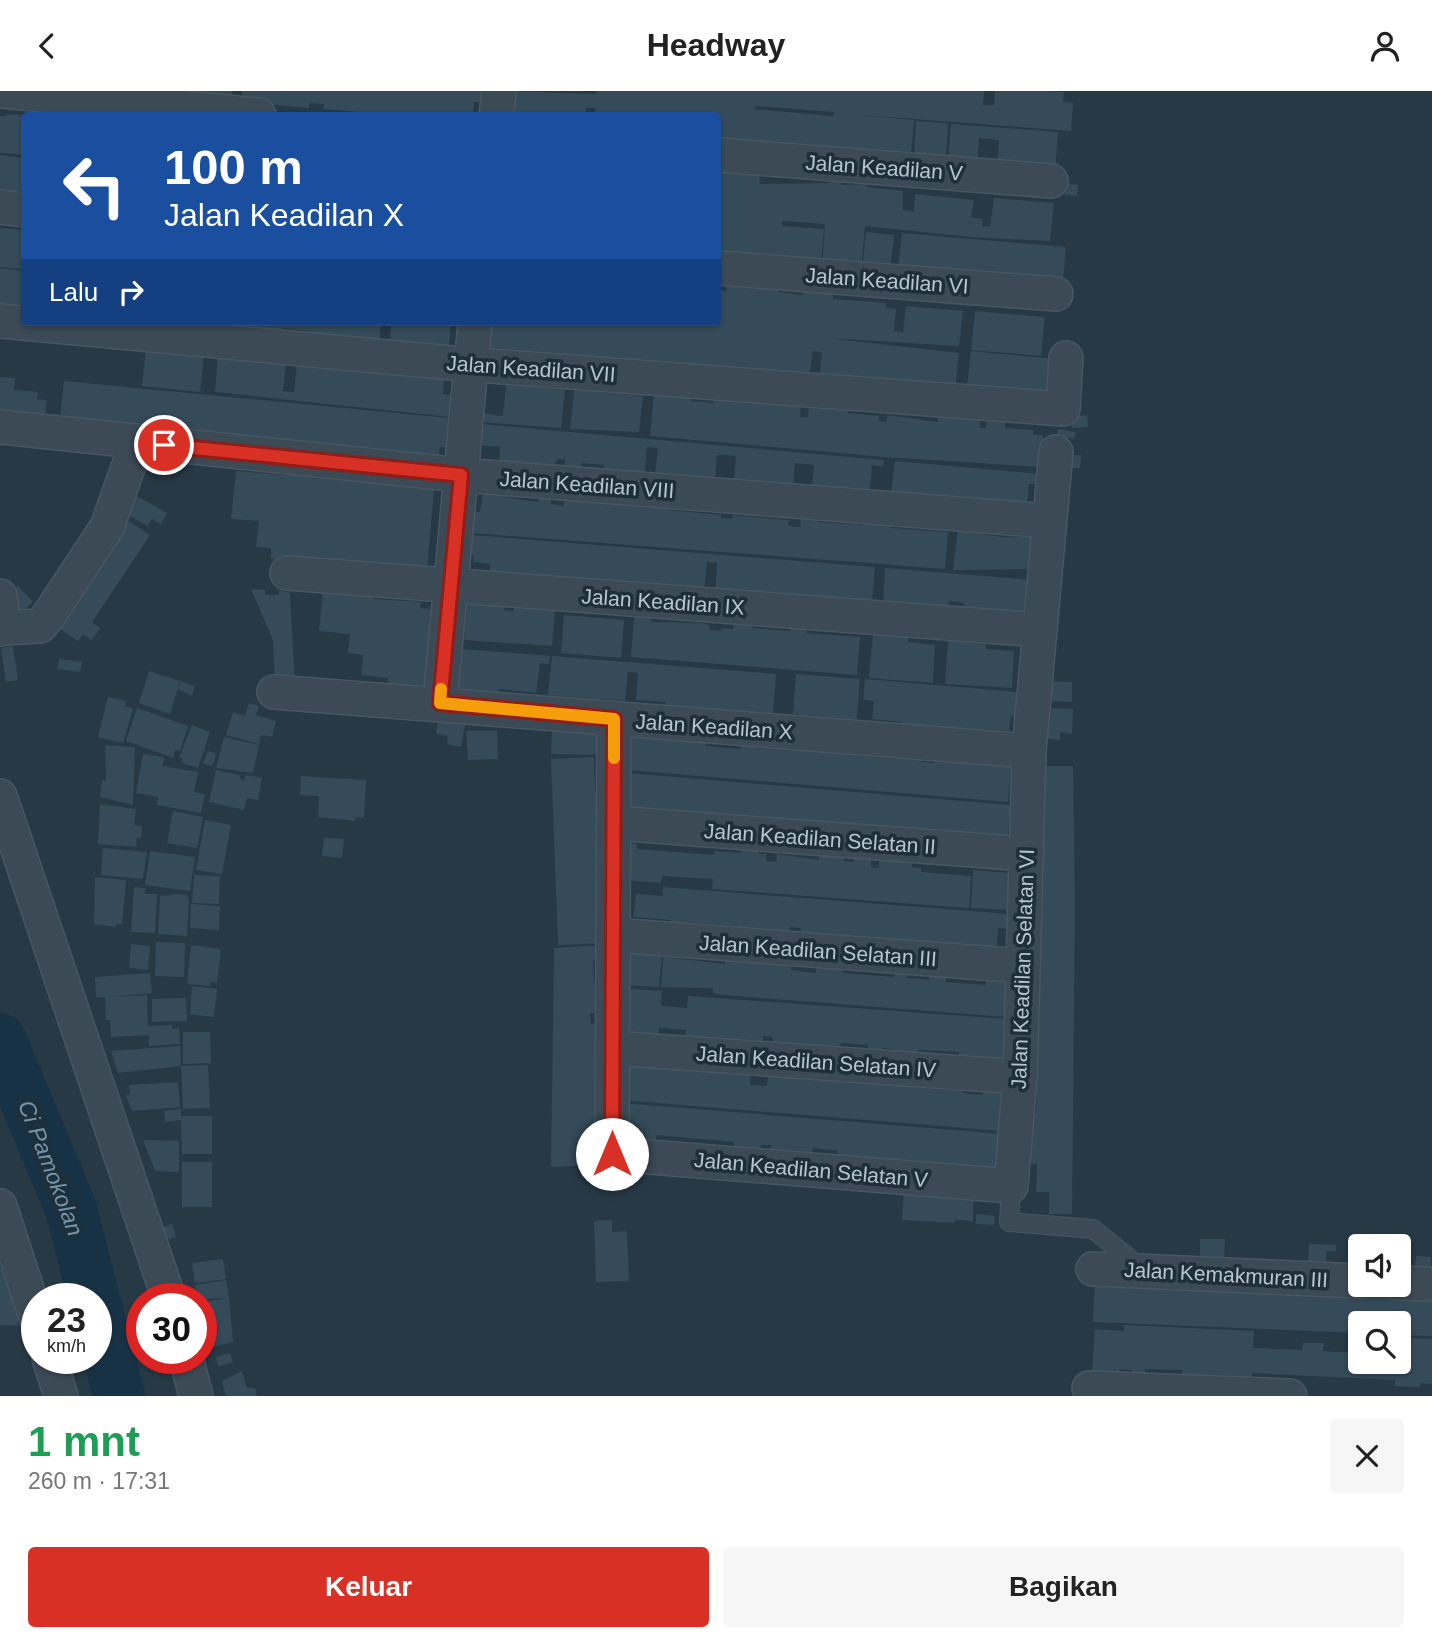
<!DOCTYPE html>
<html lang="id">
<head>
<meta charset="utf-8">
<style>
	:root { --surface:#fff; --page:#f6f6f6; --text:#222; --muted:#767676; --accent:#d93025 }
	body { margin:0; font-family:Arial,sans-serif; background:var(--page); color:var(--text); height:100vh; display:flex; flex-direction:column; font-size:26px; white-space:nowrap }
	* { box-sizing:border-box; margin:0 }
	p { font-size:23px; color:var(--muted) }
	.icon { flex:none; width:38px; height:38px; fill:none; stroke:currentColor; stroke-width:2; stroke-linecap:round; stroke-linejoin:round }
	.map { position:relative; height:1305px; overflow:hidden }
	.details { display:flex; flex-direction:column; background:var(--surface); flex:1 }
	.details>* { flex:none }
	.top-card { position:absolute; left:21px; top:21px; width:700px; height:214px; border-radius:7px; box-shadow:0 2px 5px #0004; background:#1a4fa0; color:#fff; overflow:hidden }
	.tools { position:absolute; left:1348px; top:1143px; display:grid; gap:14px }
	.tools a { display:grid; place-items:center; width:63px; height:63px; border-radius:7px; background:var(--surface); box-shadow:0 2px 5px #0004; font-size:35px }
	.speed { position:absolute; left:21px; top:1192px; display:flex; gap:14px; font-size:35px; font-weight:700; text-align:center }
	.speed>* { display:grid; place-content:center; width:91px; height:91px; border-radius:50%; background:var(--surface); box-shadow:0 2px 5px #0004; line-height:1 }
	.speed small { font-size:18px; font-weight:400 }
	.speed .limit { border:10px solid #d22; background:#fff; color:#111 }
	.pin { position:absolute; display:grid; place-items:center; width:60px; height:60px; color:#fff; margin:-30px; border:4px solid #fff; border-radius:50%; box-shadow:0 2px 7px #0007 }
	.me { position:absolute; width:77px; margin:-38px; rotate:0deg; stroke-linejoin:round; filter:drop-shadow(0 0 5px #0008) }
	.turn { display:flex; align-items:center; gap:24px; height:147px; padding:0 28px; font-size:32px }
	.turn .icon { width:91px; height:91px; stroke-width:2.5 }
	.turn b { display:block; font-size:49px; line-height:60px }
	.then { display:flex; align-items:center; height:66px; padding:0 28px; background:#0003; gap:14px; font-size:26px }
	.round { display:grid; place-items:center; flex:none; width:74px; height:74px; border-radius:7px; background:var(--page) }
	.summary { display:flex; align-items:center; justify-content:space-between; height:119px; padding:0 28px }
	h1 { font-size:42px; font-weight:800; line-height:52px; color:#1e9e55 }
	.button { display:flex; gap:14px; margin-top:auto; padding:14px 28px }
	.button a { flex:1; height:80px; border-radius:7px; background:var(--accent); color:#fff; font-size:28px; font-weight:800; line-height:80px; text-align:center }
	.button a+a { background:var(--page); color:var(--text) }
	header { display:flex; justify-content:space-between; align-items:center; height:91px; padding:0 28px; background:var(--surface); font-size:32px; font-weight:800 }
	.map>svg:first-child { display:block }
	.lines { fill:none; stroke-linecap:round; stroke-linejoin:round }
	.river { stroke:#183245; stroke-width:52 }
	.building { fill:#354b5a; fill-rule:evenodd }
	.lane-casing { stroke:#475661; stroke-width:20 }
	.street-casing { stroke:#475661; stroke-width:36 }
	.lane { stroke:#3b4a55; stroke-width:18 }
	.street { stroke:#3b4a55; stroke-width:33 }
	.route-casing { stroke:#8d1f18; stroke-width:18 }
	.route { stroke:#d93025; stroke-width:12 }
	.slow { stroke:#f59e0b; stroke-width:12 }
	.labels { text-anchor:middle; stroke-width:7; stroke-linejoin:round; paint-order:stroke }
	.street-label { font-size:21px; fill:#b9c5ce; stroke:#1f2f3a }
	.water-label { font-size:23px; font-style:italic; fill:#7096ae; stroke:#1f2f3a }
</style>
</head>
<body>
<header><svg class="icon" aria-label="back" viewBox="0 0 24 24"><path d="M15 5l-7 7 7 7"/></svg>Headway<svg class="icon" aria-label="person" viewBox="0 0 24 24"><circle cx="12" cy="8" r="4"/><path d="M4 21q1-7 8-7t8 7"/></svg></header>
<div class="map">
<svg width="1432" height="1305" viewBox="0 0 1432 1305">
	<rect width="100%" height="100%" fill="#263945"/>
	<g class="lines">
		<g class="river">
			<path d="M0 948 71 1118 94 1208"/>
			<path d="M96 1215 119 1305"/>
		</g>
	</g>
	<g class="building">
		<path d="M158 0H232V10Z"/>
		<path d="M242 0H491L490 12 474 11 473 24H396L323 18 324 13 309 12V17L242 11Z"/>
		<path d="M512 0 596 3V0H984L983 14H994L995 0H1045L1064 1 1063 11 1073 12 1071 40 837 22 914 29 910 76 840 63V56H831L830 62 718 60V24H595L596 17H586L585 24H510ZM755 15 835 21 833 25 755 18Z"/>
		<path d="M6 23 24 24V64L0 62V25H6Z"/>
		<path d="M916 30 948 32 946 69 914 67Z"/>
		<path d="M951 33 1058 41 1055 83 997 80 999 49 979 47 977 74 948 72Z"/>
		<path d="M0 64 24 67V109L0 106Z"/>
		<path d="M718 80H759L760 93 830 92V86H841V94L867 93V96L903 100V119L914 121 915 103 974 109 971 126 983 128 982 135 990 136 994 107 1054 112 1050 150 970 146 865 135 861 180 822 176 825 133 782 130V135L824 138 820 179 718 165Z"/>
		<path d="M1065 93 1078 94 1077 105 1065 104Z"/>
		<path d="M0 137 24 139 22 178 0 176Z"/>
		<path d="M866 141 894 144 890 183 862 180Z"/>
		<path d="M902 142 1066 156 1062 202 898 178Z"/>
		<path d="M0 177 24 180V218L0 223Z"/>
		<path d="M727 194H755V197L761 198V194L779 196 778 201 802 204 803 199 833 200V208L886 212V217L896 218 894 240 903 241 906 215 963 220 959 255 827 247 959 262 955 299 819 290 822 261 813 260 810 281 789 280 788 293 534 267 535 262 510 259 509 266 489 264 492 231H718V199L726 200Z"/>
		<path d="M975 220 1045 226 1041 265 971 259Z"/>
		<path d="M166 231H381L379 256 309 250V240L283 237V243Z"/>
		<path d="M391 231H470V237L451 235 449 255 390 249Z"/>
		<path d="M146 257 204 263 200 301 142 295Z"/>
		<path d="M971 260 1055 268 1050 315 967 295Z"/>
		<path d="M218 263 286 272 283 300 294 301 297 273 444 286 443 303 456 305 460 327 215 301Z"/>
		<path d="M0 286 15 287 14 299 38 301 37 308 47 309 45 329 0 324Z"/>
		<path d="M64 290 459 328 456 358 440 356 438 370 416 367V362L409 361 408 372 367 358 289 349 288 361 60 328Z"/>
		<path d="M575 293 597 294V301L643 305 639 341 570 338Z"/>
		<path d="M506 294 565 299 561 337 480 331 481 322 503 325Z"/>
		<path d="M654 300 670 301V305L691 307V310L713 312 714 305 746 307 745 311 769 314 770 308 801 311 800 326H808L809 312 836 318V314L848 315V322L879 325V330L886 331 887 324 938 331V325L966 328V325L980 326V337H986L987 326 1005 328V337L1033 339V344H1043L1040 376 884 366 650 345Z"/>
		<path d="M1087 324 1088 336 1072 337V325Z"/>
		<path d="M480 333 884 369 883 376 872 374 870 401 812 395 814 374 795 372 793 394 734 388 736 365 726 364H717L715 389 655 384 658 357 647 356 644 391 617 380 604 378V374L581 372V383L564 381 565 368H557L555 376 499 371 500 356 478 354Z"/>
		<path d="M1058 338 1076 341 1074 348 1057 345Z"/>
		<path d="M1063 364H1081L1080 377 1059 375Z"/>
		<path d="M895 370 1040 383 1039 393H1029L1027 414 891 402Z"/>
		<path d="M236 380 285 384 286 380 314 383 313 387 406 391V396L434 399 427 478 271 468V457L256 456 259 430 231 428Z"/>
		<path d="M483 403 538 411 540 404 551 405V413L564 415V409L629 414V410L645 411 644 416 655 417 656 412 671 413 670 419 721 424V427L732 428 733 424 789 429 788 435 800 436 801 425 818 426V431L863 434V429L891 430V437L948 441 945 478 471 442 474 421H480Z"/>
		<path d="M135 404 167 422 161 433 152 428 148 435 124 422Z"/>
		<path d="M119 424 150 444 92 531 100 537 92 549 83 544 78 550 54 534Z"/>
		<path d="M958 435 972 437 971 442 1002 446H1035L1032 478 953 479Z"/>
		<path d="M471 444 875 476 872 509H863V513L803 518 804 504 793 503 792 514 715 505 717 472 707 471 704 501 490 482V473L473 471 474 465 468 464Z"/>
		<path d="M885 477 1033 489 1031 522 1015 520 1014 525 963 528 964 512 949 510 947 518 883 512Z"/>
		<path d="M18 495 33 511 21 522 6 505Z"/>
		<path d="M251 498 265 499V504H279V499L290 502 295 593 275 594 273 549Z"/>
		<path d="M323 500 373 502V508L421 511 420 517 443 519 437 603 387 599 388 587 361 584 363 564 348 562 350 543 319 540Z"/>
		<path d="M467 513 505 516 504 519 514 520V516L555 518 552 555 464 549Z"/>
		<path d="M564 524 624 529 621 567 561 562Z"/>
		<path d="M634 526 651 527V531L701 532 710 534 709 539 721 540 722 537 733 538 734 531 753 533 752 537 790 540 791 535 807 536 806 542 860 546 857 584 631 566Z"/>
		<path d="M873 544 908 546V551L935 554 933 592 869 587Z"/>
		<path d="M948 550 986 553V558L1014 560 1012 597 945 593Z"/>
		<path d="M13 555 18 589 6 591 1 557Z"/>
		<path d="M463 558 550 565 549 573 540 572 536 602 499 598 498 607 458 603Z"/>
		<path d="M552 565 776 583 773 623 666 615V611L636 609 638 582 628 581 625 610 548 604Z"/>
		<path d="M59 568 82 571 80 581 57 578Z"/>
		<path d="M149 580 180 590 170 623 139 612Z"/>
		<path d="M796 583 860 588 856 637H848L849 628 793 623Z"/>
		<path d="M865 588 1029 602 1027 627 1011 626 1009 640 980 638 978 648 901 638V631L872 628 874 610 863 609Z"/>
		<path d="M181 590 195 595 192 605 178 598Z"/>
		<path d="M1040 590 1072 591V611L1039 610Z"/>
		<path d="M108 606 126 610 125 615 133 618 123 652 98 646Z"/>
		<path d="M249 612 259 615 256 624 276 630 272 646 261 644 259 653 226 644 233 621 245 625Z"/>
		<path d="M137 617 188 635 180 660 175 659 173 667 126 650Z"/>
		<path d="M1036 617 1073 618 1072 643 1060 641V649L1042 647Z"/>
		<path d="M438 629 465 634 461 656 447 653 448 645 436 643Z"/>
		<path d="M192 634 210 641 198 677 182 672 183 668 179 667Z"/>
		<path d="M552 637 601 638 600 664 551 663Z"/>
		<path d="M466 640H497L498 668 468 669Z"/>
		<path d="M630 643 705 646V655L715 656 741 658 742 649 755 650V657L794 660 795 654 861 660V665L897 668V663L923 665 922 671 934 672V666L1003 673 1011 676 1008 711 627 679Z"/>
		<path d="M224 646 259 654 253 682 216 677Z"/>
		<path d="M105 654 135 656 133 714 100 706 102 689 106 690Z"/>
		<path d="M208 660 217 663 212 675 203 672Z"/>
		<path d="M143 663 164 666 163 675 198 681 194 701 205 703 201 722 157 714 158 706 136 702Z"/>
		<path d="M594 666 595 700H600L605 852 558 854 551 668Z"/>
		<path d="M1032 675H1073L1075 815 1072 1123H1049V1101H1036L1037 1073H1027V1023H1036L1037 997H1030Z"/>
		<path d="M216 679 240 684V688L244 689 246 684 262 687 258 709 247 707 244 719 209 711Z"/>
		<path d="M627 682 1010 714 1007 758 634 718 625 715Z"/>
		<path d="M301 685 366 689 364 727 355 726V730L318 726 319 705 300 704Z"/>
		<path d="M100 713 136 718 134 734 142 735 141 747H137L136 756 98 753Z"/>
		<path d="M173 720 203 726 197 757 167 752Z"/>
		<path d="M205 729 231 734 222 783 196 779Z"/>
		<path d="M324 747 344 748 342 767 322 765Z"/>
		<path d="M627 752 637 753V758L714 764V760L740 762 741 758 760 759 759 763H766V770L776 771 777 763 819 769V764L844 766V770L853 771 854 767 871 768V776L879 777V769L912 771V776L921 777V781L971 785 969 817 712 798 713 788 662 785 661 792 624 789Z"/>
		<path d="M103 757 147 761 143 788 101 784Z"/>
		<path d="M150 760 195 766 190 800 145 794Z"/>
		<path d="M973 779 1011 782 1009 819 971 817Z"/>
		<path d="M194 784 220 785 219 813 192 812Z"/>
		<path d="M95 786 126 789 122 833H116L115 836 94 833Z"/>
		<path d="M134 796 145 797V803H157L155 842 131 841Z"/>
		<path d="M663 796 1009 823 1008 838 998 837 997 856 944 852 943 861 892 853V847L814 841 813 848 800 847 801 837 790 836 788 849 738 846V835L685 831V840L670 839 671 829 633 826 636 803 662 805Z"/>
		<path d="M176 803 186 804 189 808 187 845 158 843 160 805Z"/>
		<path d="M191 813 220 815 219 839 190 837Z"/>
		<path d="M156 851 185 852 184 886 155 885Z"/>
		<path d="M131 853 150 855 148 879 129 877Z"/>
		<path d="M191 854 221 858 217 892 211 891 210 895 187 893Z"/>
		<path d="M603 854V869H593L594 892 600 891 601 922H590L591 933 597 932 600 986 595 987V996H599L598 1029 594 1028V1038L597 1037 598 1062H583L584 1075 551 1076 554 857Z"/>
		<path d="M631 860 662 865 659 896 621 894 623 864H631Z"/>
		<path d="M725 864 792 869 791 879 816 882V872L844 874 843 882 894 886 895 879 908 880 907 887 920 888 929 889 930 881 946 882V891L986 894V888L1008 890 1006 926 722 904 713 902V897L661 896 663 866 725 873Z"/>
		<path d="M150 882 152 902 109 906 147 904 148 935 172 934V938L179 937 180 953 149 955V944L111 946 110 929H106L105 906H96L95 886Z"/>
		<path d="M192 895 217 898 214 926 190 923Z"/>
		<path d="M625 897 662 900 661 915 687 917 688 905 1006 928 1005 968 959 971V961L918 959V963L891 964 892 958 883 957V964L868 962V954L841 952V958L772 957 773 946 763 945V956L685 949 686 939 659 937 658 947 630 945 631 938 622 937Z"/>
		<path d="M186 907 187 930 152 931V908Z"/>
		<path d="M183 941H210L211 972 183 973Z"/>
		<path d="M180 955 181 975 118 982 111 960Z"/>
		<path d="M625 966 751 982 750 994 767 995 769 976 806 979 805 988 826 990 827 981 919 993 918 997 945 999V991L963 992V1002L982 1004 983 993 1005 994 1001 1040 621 1009Z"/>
		<path d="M208 974 210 1017 183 1018 181 975Z"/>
		<path d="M178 991 180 1016 132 1020 126 1004 130 1003 129 994Z"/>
		<path d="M622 1012 1003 1043 1000 1086 837 1070 838 1060 813 1057 812 1064 770 1066 771 1054H761V1063L734 1059V1051L656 1044V1055L618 1051Z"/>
		<path d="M181 1018V1025H212V1063H182L181 1029 165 1031 164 1020Z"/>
		<path d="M143 1049 179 1050V1081L155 1080Z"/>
		<rect x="182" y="1071" width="30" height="45"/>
		<path d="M904 1097 974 1102 973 1130 955 1129 954 1132 902 1129Z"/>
		<path d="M976 1123 995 1125 994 1134 976 1133Z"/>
		<path d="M612 1129V1141L627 1140 629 1190 596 1191 594 1130Z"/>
		<path d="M172 1133 176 1146 167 1149 163 1136Z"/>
		<path d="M1200 1148H1225L1224 1167H1200Z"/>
		<path d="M1309 1153 1336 1154V1160H1327L1326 1171 1308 1170Z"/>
		<path d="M1416 1165 1431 1166V1177L1415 1176Z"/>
		<path d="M223 1168 226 1188 195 1192 192 1172Z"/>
		<path d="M0 1177H4L18 1207V1235L0 1234Z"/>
		<path d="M1095 1184 1432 1203V1245L1398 1244V1232H1360V1242L1093 1231Z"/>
		<path d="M226 1189 229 1207 200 1208 195 1194Z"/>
		<path d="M229 1207 233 1251 212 1256 201 1211Z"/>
		<path d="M1124 1234 1254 1240 1253 1257 1302 1259 1303 1252H1324L1323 1260 1355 1262V1254H1360V1270H1398V1246L1432 1248V1293L1420 1292V1296L1395 1295V1289L1252 1282 1251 1288 1181 1287 1182 1279 1145 1278V1284L1132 1283V1279L1119 1278 1120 1283 1092 1281 1095 1238 1124 1240Z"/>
		<path d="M230 1262 233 1271 218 1275 216 1266Z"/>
		<path d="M242 1280 247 1297H255L257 1305H226L222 1290Z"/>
	</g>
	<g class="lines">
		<g class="lane-casing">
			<path id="lane" d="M1011 1095 1009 1131 1093 1138 1129 1167 1130 1179"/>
		</g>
		<g class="street-casing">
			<g id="street">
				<path d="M1 0 259 24"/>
				<path d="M496 24 499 0"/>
				<path d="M718 64 1051 90"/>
				<path d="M0 116 24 119"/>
				<path d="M718 177 1056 203"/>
				<path d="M0 230 463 273 1063 318 1066 267"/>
				<path d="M0 336 461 384 1049 430"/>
				<path d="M287 482 1039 539"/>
				<path d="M0 505 4 537 0 538"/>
				<path d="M4 537 40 535 47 527 107 436 137 351"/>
				<path d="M274 601 1029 660"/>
				<path d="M440 612 475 231"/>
				<path d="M614 628 612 1063 1011 1095 1020 986 1029 660 1056 361"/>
				<path d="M0 705 169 1208"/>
				<path d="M614 732 1027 763"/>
				<path d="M613 844 1023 875"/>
				<path d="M612 957 1020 986"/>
				<path d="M0 1115 37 1229"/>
				<path d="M1093 1178 1360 1190"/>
				<path d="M1398 1192 1432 1193"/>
				<path d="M49 1267 61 1305"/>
				<path d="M186 1267 196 1305"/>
				<path d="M1089 1297 1290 1305"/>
			</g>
		</g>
		<use href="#lane" class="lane"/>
		<use href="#street" class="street"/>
	</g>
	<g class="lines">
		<g class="route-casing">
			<path id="route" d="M164 354 461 384 440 612 614 628 612 1063"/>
		</g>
		<use href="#route" class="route"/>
		<path class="slow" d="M441 598 440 612 614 628V667"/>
	</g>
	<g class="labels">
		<g class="street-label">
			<text transform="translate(884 77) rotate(4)" y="7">Jalan Keadilan V</text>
			<text transform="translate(887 190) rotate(4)" y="7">Jalan Keadilan VI</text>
			<text transform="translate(531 278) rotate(4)" y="7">Jalan Keadilan VII</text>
			<text transform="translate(587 394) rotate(4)" y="7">Jalan Keadilan VIII</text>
			<text transform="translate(663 511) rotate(4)" y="7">Jalan Keadilan IX</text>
			<text transform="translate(714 636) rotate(4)" y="7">Jalan Keadilan X</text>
			<text transform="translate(820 748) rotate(4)" y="7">Jalan Keadilan Selatan II</text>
			<text transform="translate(818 860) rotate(4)" y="7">Jalan Keadilan Selatan III</text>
			<text transform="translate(1023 878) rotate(-88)" y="7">Jalan Keadilan Selatan VI</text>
			<text transform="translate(816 971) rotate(4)" y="7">Jalan Keadilan Selatan IV</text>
			<text transform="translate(811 1079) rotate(5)" y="7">Jalan Keadilan Selatan V</text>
			<text transform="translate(1226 1184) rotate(3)" y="7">Jalan Kemakmuran III</text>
		</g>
		<g class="water-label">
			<text transform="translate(51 1077) rotate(69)" y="8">Ci Pamokolan</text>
		</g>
	</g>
</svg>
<div class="tools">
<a><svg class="icon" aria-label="sound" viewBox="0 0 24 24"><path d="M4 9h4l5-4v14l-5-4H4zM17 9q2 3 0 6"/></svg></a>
<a><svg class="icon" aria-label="search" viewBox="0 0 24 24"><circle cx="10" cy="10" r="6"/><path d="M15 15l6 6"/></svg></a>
</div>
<div class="speed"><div>23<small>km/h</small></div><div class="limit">30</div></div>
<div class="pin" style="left:164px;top:354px;background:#d93025"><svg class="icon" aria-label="arrive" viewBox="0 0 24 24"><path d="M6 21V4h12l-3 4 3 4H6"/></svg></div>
<svg class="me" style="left:612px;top:1063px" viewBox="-20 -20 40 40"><circle r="19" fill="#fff"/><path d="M0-13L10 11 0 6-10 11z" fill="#d93025"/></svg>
<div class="top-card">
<div class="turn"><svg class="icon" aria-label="left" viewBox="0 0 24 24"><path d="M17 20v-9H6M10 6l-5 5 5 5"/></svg><div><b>100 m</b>Jalan Keadilan X</div></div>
<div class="then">Lalu<svg class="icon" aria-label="right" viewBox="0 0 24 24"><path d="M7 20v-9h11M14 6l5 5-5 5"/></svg></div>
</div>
</div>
<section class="details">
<div class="summary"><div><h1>1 mnt</h1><p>260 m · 17:31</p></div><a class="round"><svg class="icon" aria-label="close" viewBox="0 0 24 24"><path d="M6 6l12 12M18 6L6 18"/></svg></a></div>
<div class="button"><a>Keluar</a><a>Bagikan</a></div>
</section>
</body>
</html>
